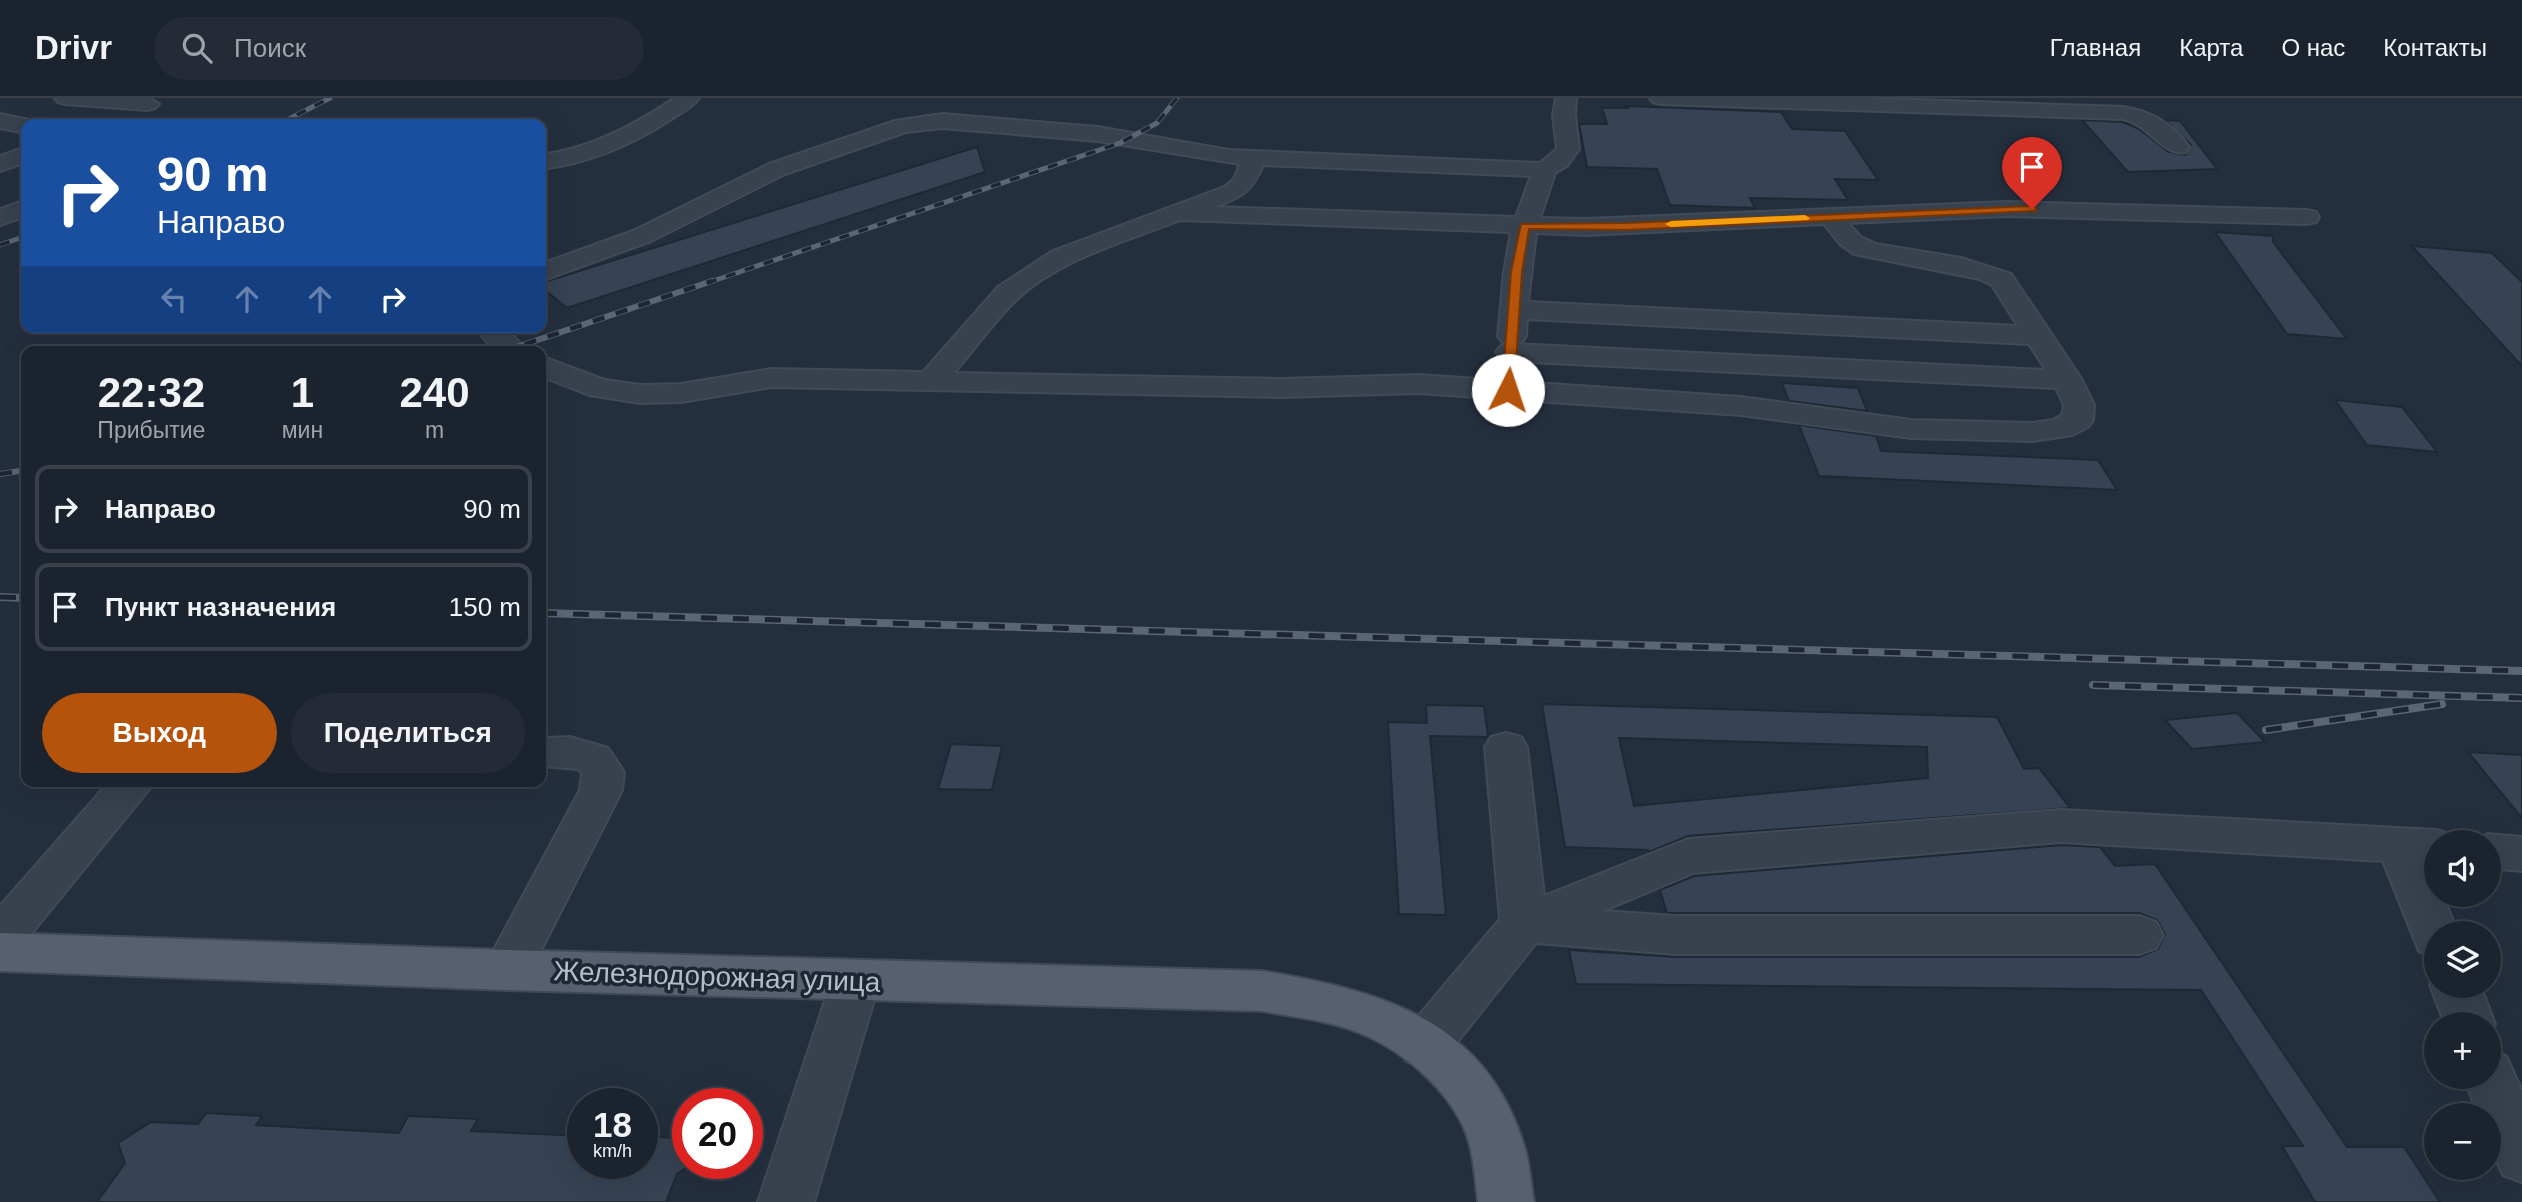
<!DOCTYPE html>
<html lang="ru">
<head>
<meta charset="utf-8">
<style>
	:root { --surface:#1b232e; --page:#242b36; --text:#f1f3f6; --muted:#a0a4aa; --line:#39404a; --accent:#b45309 }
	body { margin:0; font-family:Arial,sans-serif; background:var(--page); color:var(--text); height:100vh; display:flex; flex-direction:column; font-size:26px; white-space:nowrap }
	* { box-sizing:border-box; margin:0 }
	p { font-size:23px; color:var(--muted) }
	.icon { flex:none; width:38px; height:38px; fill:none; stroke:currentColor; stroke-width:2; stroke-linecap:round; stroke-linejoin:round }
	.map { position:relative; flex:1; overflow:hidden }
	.details { position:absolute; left:21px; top:248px; width:525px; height:441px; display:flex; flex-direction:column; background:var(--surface); border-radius:14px; box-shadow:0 7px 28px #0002,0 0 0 2px var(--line) }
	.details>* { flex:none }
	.hud { position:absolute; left:21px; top:21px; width:525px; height:214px; border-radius:14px; box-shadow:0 7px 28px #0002,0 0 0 2px var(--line); background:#1a4fa0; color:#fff; overflow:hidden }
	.controls { position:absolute; left:2424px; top:732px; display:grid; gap:14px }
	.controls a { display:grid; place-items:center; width:77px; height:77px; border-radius:50%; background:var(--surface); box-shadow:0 7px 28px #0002,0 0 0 2px var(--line); font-size:35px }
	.speed { position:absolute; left:567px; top:990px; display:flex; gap:14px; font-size:35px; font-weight:700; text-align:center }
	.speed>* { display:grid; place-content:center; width:91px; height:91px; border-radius:50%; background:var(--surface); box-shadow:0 7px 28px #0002,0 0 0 2px var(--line); line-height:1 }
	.speed small { font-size:18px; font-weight:400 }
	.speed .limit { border:10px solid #d22; background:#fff; color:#111 }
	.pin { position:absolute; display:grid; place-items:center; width:60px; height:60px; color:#fff; margin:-72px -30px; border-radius:50% 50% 50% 0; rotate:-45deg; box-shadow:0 0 7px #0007 }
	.pin .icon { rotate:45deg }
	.me { position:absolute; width:77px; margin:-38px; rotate:4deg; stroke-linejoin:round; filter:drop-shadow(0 0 5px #0008) }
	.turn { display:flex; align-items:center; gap:24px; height:147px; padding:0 21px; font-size:32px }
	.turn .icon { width:91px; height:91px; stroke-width:2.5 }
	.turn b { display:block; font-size:49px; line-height:60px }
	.lanes { display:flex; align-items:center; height:66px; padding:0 21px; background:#0003; justify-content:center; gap:35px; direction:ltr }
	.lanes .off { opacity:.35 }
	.eta { display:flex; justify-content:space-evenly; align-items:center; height:119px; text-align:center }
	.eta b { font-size:42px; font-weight:800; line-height:49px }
	.action { display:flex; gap:14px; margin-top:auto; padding:14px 21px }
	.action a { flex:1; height:80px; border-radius:42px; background:var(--accent); color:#fff; font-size:28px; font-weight:800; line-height:80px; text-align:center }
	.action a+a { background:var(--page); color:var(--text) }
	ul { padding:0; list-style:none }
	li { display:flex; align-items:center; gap:21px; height:88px; margin:0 14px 10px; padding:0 7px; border:4px solid var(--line); border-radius:14px }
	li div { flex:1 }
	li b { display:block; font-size:26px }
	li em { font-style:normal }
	header { display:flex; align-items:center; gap:42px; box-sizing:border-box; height:98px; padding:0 35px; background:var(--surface); border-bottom:2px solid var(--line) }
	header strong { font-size:33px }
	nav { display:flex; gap:38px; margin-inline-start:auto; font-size:24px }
	.search { width:490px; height:63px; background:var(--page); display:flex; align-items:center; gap:18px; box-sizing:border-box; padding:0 24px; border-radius:38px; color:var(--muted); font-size:26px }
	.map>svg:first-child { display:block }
	.building { fill:#364354; stroke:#1f2835; stroke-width:2; fill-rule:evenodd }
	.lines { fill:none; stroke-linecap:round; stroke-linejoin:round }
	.minor-casing { stroke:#414a57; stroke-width:4 }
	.major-casing { stroke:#414a57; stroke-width:4 }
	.minor { fill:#38414e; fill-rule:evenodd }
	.major { fill:#56606e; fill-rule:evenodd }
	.rail-far2-casing { stroke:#5a6575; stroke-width:5 }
	.rail-far1-casing { stroke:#5a6575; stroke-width:6 }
	.rail-casing { stroke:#5a6575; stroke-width:8 }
	.rail-far2 { stroke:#1d2633; stroke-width:3.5; stroke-dasharray:10; stroke-linecap:butt }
	.rail-far1 { stroke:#1d2633; stroke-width:4.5; stroke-dasharray:12; stroke-linecap:butt }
	.rail { stroke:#1d2633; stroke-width:5; stroke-dasharray:16; stroke-linecap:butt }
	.route { fill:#b45309; stroke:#753606; stroke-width:2 }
	.slow { fill:#f59e0b }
	.labels { text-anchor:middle; stroke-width:7; stroke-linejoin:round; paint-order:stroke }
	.near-street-label { font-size:28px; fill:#b4bcc9; stroke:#1d2633 }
</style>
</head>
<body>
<header>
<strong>Drivr</strong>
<div class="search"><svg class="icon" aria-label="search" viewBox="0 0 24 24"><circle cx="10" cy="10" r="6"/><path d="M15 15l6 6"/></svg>Поиск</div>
<nav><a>Главная</a><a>Карта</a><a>О нас</a><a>Контакты</a></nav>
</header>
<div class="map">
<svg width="2522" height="1104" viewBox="0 0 2522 1104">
	<rect width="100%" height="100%" fill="#242f3e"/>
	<g class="building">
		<path d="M1627 8 1781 14 1792 31 1845 33 1878 82 1835 81 1848 102 1750 100 1755 110 1670 107 1657 71 1587 69 1579 26H1607L1602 10H1628Z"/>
		<path d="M2082 22 2123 24 2139 31 2169 54 2186 57 2191 47 2165 22 2180 23 2217 71 2128 74Z"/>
		<path d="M977 49 985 74 567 210 541 189V185L557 180Z"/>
		<path d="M2215 134 2273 138V144L2347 241 2287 236Z"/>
		<path d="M2412 148 2492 155 2522 184V268Z"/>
		<path d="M1782 285 1858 290 1867 313 1789 303Z"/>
		<path d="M2335 302 2402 309 2437 354 2367 347Z"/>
		<path d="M1799 327 1876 338 1881 353 2098 362 2117 392 1819 378Z"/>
		<path d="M1542 606 1997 619 2024 671 2039 670 2070 710 1688 738 1649 754 1648 752 1565 749ZM1619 640 1927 649 1928 680 1634 708Z"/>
		<path d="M1426 607 1484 608 1488 639 1430 638 1446 817 1399 816 1388 624 1427 625Z"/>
		<path d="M2237 615 2265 644 2192 651 2165 622Z"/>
		<path d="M951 646 1002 648 992 692 938 691Z"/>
		<path d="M2468 654 2522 657V720Z"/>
		<path d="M2061 747 2100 749 2115 768 2155 766 2347 1049H2404L2440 1104H2315L2282 1048H2303L2201 892 1576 886 1569 852 1676 859H2139L2158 851 2165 836 2157 822 2139 815H1667L1660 792 1694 778Z"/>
		<path d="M206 1015 262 1018 256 1027 399 1035 408 1018 478 1021 471 1033 583 1038V1066H642V1038L677 1040 688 1047V1068L677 1076 666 1104H97L125 1065 118 1045 151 1024 198 1026Z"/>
	</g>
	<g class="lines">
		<g class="minor-casing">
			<g id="minor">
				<path d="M55 0H149L159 6 155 10 148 12 65 6 58 4Z"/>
				<path d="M675 0H699C693 9 682 14 673 20 632 47 590 65 541 71V57C592 50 632 28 675 0Z"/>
				<path d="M1556 0H1576L1575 17 1579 51 1567 68 1555 75 1540 120 1586 121 2006 104 2307 112 2316 114 2319 119 2316 124 2307 126 2006 118 1848 125 1861 139 1876 146 1961 160 2011 176 2082 282 2094 307 2093 322 2088 329 2072 337 2033 343 1911 340 1741 317 1418 295 1282 299 771 289 681 304 640 305 589 297 541 278V258L605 282 640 287 681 286 771 271 923 274 998 189 1053 153 1224 89 1234 81 1240 66 1098 43 942 30 906 34 785 76 651 143 541 183V166L633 133 769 66 895 23 942 16 1098 29 1229 52 1540 65 1557 51 1553 17ZM1263 67 1531 78 1516 119 1215 109C1242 98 1251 95 1263 67ZM1180 122 1511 134 1504 174 1498 238 1502 244 1509 246 1501 248 1496 254 1501 260 1511 263 2056 290 2064 307 2062 317 2053 322 2033 325 1911 322 1741 299 1418 277 1282 281 954 275C975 251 994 223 1017 201 1061 160 1125 144 1180 122ZM1824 126 1840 146 1854 156 1979 181 1992 187 2018 228 1528 204 1536 135 1586 137ZM1527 221 2029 246 2046 272 1516 246 1522 244 1526 238Z"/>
				<path d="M1650 0H1856L2123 9C2150 13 2173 26 2189 49L2186 54C2164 59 2148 26 2123 21L1660 6 1653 4Z"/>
				<path d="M0 16 34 23 36 26H26V35L0 30Z"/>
				<path d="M26 49V64L0 73V58Z"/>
				<path d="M26 102V118L0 127V111Z"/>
				<path d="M476 229H504L529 254C498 254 494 257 476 229Z"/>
				<path d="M1506 635 1521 639 1527 649 1544 798 1688 741 2061 712 2436 732 2452 737 2455 744H2436V766L2429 765 2436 782V796H2442L2458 835H2436V859L2419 853 2383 763 2061 744 1693 775 1603 813 1676 818H2139L2156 824 2163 837 2156 850 2139 856H1676L1536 845 1442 963 1424 970 1406 963 1398 948 1406 933 1500 821 1485 649 1491 639Z"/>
				<path d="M570 639 608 650 624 674 622 692 524 886 507 892 490 886 483 872 580 692 582 675 578 671 541 668V640Z"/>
				<path d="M109 684H155L17 853 0 859V808Z"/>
				<path d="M2488 736 2522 739V773L2488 770V744H2471Z"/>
				<path d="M856 862 873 868 880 882 814 1104H758L832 882 839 868Z"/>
				<path d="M2436 876V887H2480L2495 926 2488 940V926H2445L2430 887Z"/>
				<path d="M2488 952 2506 958 2522 993V1084L2503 1077 2488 1043V1017H2478L2464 978H2488Z"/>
			</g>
		</g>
		<g class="major-casing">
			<path id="major" d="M0 835 507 852 1262 873C1381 893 1487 921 1525 1051 1530 1068 1531 1087 1534 1104H1478C1475 1081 1474 1057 1466 1035 1449 991 1400 950 1357 934 1327 922 1293 919 1262 913L507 892 0 873Z"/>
		</g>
		<use href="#minor" class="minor"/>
		<use href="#major" class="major"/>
		<g class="rail-far2-casing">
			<g id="rail-far2">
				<path d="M279 26 330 0"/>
				<path d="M0 147 26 138"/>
				<path d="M707 185 1120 45 1157 25 1177 0"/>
			</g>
		</g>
		<g class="rail-far1-casing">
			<g id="rail-far1">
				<path d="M502 254 712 183"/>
				<path d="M0 376 26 372"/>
			</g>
		</g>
		<g class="rail-casing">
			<g id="rail">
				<path d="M0 499 26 500"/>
				<path d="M541 515 2522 573"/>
				<path d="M2093 587 2522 600"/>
				<path d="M2266 632 2442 606"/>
			</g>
		</g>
		<use href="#rail-far2" class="rail-far2"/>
		<use href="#rail-far1" class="rail-far1"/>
		<use href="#rail" class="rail"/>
	</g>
	<path class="route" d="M2032 108 2036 109V113L1626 132 1529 131 1522 174 1514 292 1508 295 1502 292 1511 174 1521 126 1626 125Z"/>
	<path class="slow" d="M1805 117 1810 120 1808 122 1671 129 1665 126 1671 123Z"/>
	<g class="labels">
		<g class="near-street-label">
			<text transform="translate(717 878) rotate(2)" y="10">Железнодорожная улица</text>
		</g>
	</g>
</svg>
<div class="controls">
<a><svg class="icon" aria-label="sound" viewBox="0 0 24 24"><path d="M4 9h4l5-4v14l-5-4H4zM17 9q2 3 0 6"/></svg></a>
<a><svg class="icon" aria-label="layers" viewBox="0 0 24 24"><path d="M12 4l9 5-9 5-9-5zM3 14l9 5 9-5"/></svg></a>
<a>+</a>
<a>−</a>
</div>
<div class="speed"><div>18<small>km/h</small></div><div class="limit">20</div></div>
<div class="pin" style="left:2032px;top:111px;background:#d93025"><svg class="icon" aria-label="arrive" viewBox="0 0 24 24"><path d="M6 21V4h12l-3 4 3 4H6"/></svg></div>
<svg class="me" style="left:1508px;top:292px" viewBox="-20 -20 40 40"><circle r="19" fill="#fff"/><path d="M0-13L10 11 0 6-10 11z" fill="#b45309"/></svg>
<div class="hud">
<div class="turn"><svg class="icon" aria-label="right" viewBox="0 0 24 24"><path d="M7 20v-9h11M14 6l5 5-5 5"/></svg><div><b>90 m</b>Направо</div></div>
<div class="lanes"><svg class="icon off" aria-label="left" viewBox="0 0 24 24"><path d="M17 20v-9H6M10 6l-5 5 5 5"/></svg><svg class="icon off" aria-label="ahead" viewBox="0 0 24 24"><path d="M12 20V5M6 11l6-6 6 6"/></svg><svg class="icon off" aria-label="ahead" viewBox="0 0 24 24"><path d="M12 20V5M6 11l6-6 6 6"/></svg><svg class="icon" aria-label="right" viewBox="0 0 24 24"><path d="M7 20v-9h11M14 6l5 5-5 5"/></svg></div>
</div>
<section class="details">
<div class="eta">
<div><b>22:32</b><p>Прибытие</p></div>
<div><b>1</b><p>мин</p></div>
<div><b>240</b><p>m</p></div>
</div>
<ul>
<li><svg class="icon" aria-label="right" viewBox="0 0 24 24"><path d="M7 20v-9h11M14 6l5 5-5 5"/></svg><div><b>Направо</b></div><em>90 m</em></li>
<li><svg class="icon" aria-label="arrive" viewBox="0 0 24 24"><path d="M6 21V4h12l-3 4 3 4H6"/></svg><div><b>Пункт назначения</b></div><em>150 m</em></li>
</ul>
<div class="action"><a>Выход</a><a>Поделиться</a></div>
</section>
</div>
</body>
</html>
